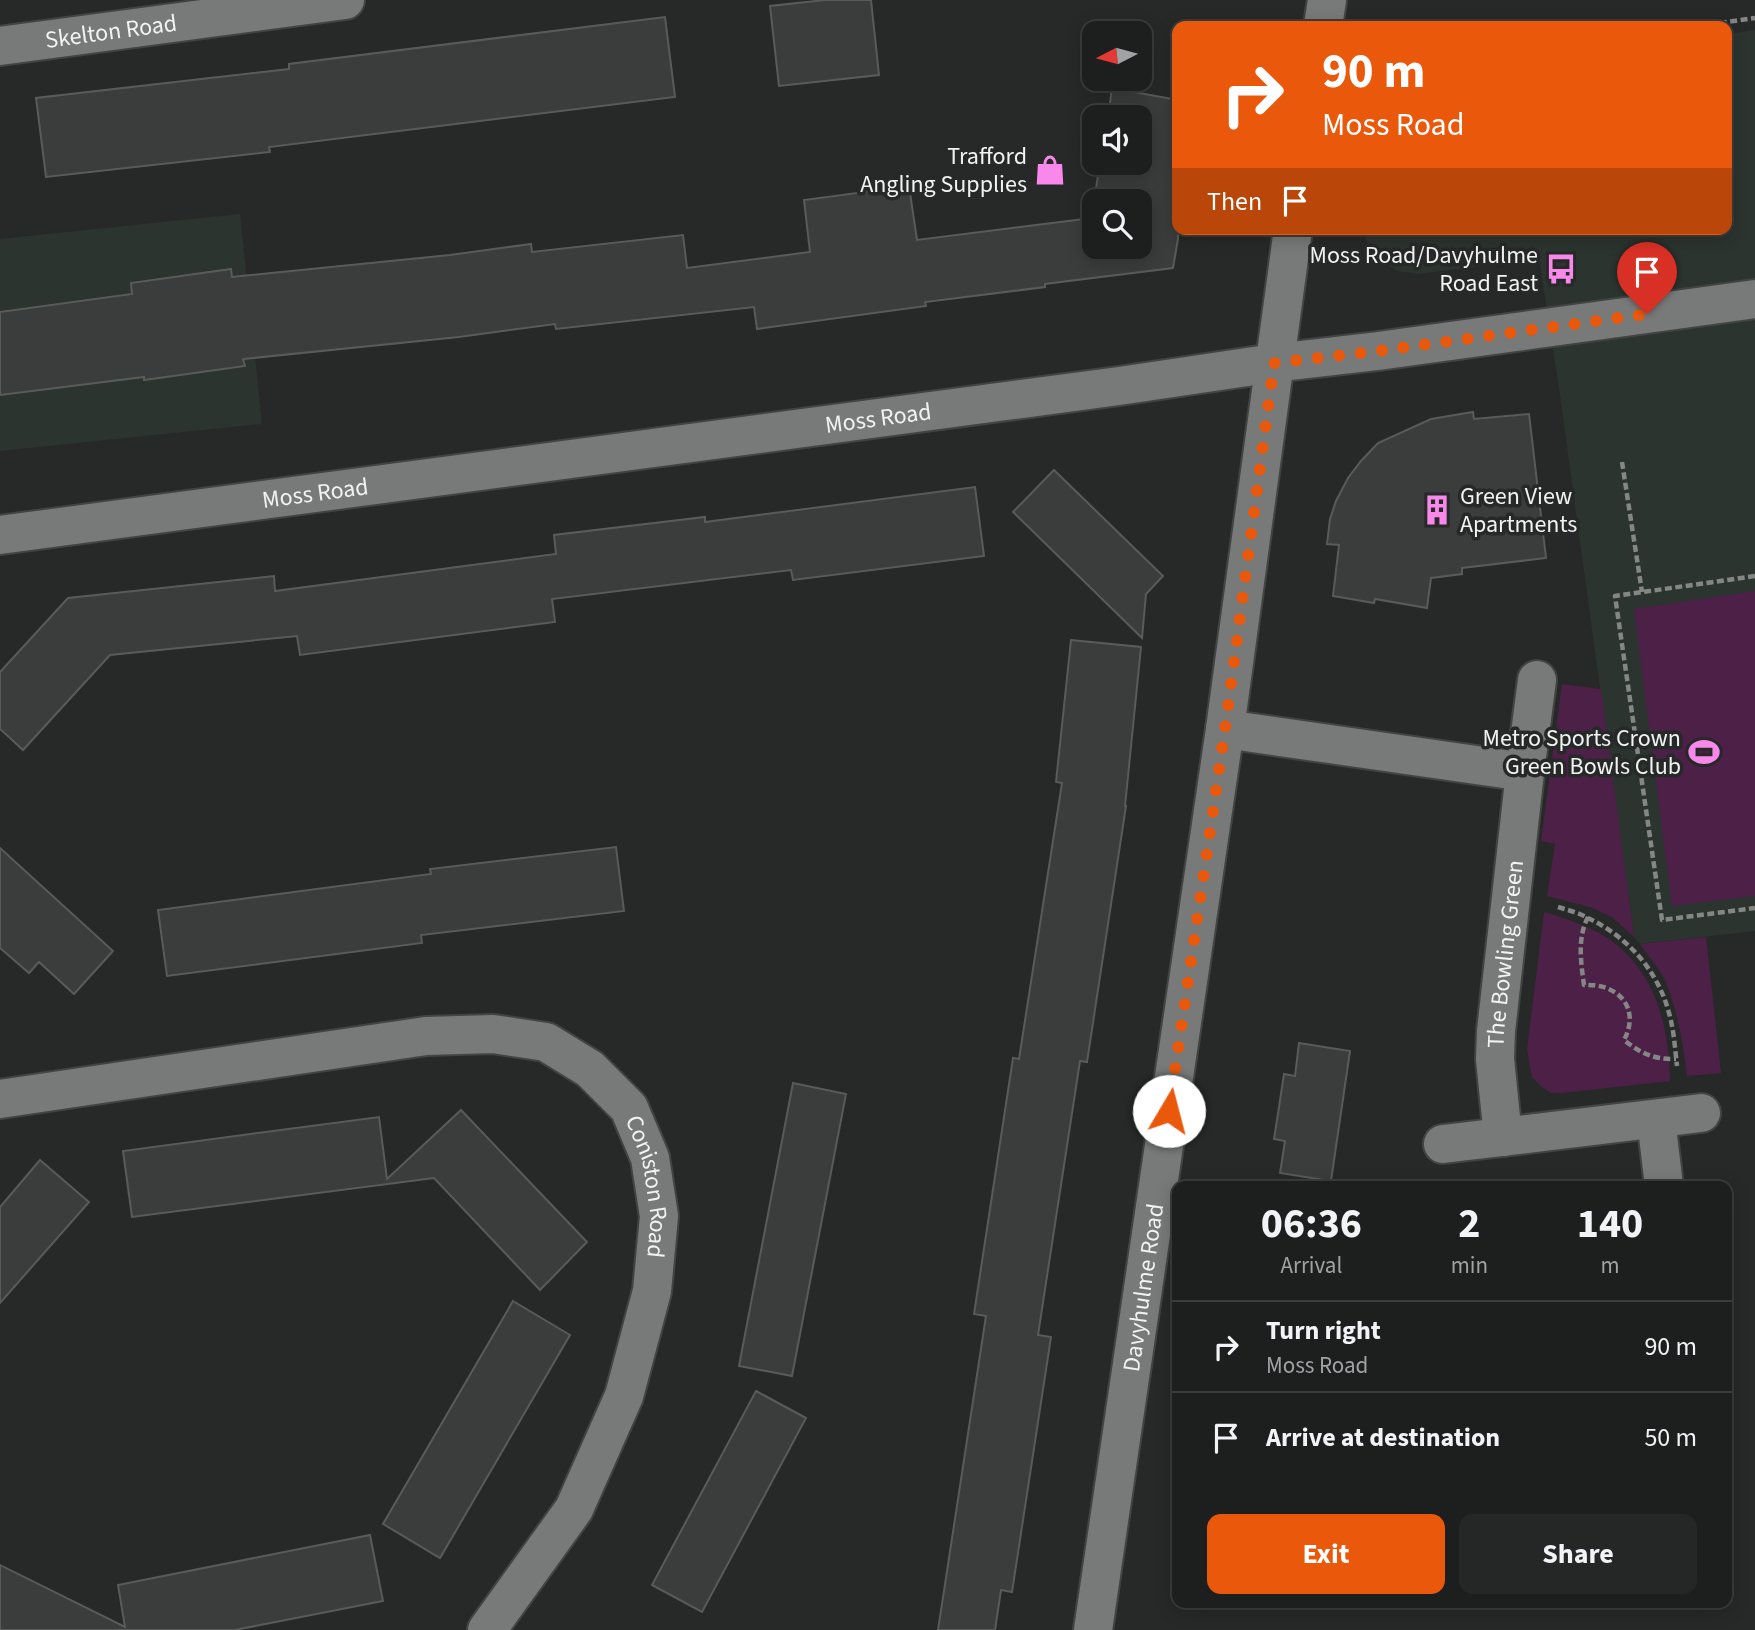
<!DOCTYPE html>
<html lang="en">
<head>
<meta charset="utf-8">
<style>
	:root { --surface:#1d1f1e; --page:#252727; --text:#f1f3f6; --muted:#a0a2a4; --line:#3b3d3c; --accent:#ea580c }
	body { margin:0; font-family:"Source Sans 3",sans-serif; background:var(--page); color:var(--text); height:100vh; display:flex; flex-direction:column; font-size:26px; white-space:nowrap }
	* { box-sizing:border-box; margin:0 }
	p { font-size:23px; color:var(--muted) }
	.icon { flex:none; width:38px; height:38px; fill:none; stroke:currentColor; stroke-width:2; stroke-linecap:round; stroke-linejoin:round }
	.map { position:relative; flex:1; overflow:hidden }
	.drawer { position:absolute; left:1172px; top:1181px; width:560px; height:427px; display:flex; flex-direction:column; background:var(--surface); border-radius:14px; box-shadow:0 4px 18px #0003,0 0 0 2px var(--line) }
	.drawer>* { flex:none }
	.banner { position:absolute; left:1172px; top:21px; width:560px; height:214px; border-radius:14px; box-shadow:0 4px 18px #0003,0 0 0 2px var(--line); background:#ea580c; color:#fff; overflow:hidden }
	.needle { width:46px; rotate:264deg }
	.tools { position:absolute; left:1082px; top:21px; display:grid; gap:14px }
	.tools a { display:grid; place-items:center; width:70px; height:70px; border-radius:14px; background:var(--surface); box-shadow:0 4px 18px #0003,0 0 0 2px var(--line); font-size:35px }
	.pin { position:absolute; display:grid; place-items:center; width:60px; height:60px; color:#fff; margin:-72px -30px; border-radius:50% 50% 50% 0; rotate:-45deg; box-shadow:0 0 7px #0007 }
	.pin .icon { rotate:45deg }
	.me { position:absolute; width:77px; margin:-38px; rotate:8deg; stroke-linejoin:round; filter:drop-shadow(0 0 5px #0008) }
	.turn { display:flex; align-items:center; gap:24px; height:147px; padding:0 35px; font-size:32px }
	.turn .icon { width:91px; height:91px; stroke-width:2.5 }
	.turn b { display:block; font-size:49px; line-height:60px }
	.then { display:flex; align-items:center; height:66px; padding:0 35px; background:#0003; gap:14px; font-size:26px }
	.eta { display:flex; justify-content:space-evenly; align-items:center; height:119px; text-align:center }
	.eta b { font-size:42px; font-weight:700; line-height:49px }
	.cta { display:flex; gap:14px; margin-top:auto; padding:14px 35px }
	.cta a { flex:1; height:80px; border-radius:14px; background:var(--accent); color:#fff; font-size:28px; font-weight:700; line-height:80px; text-align:center }
	.cta a+a { background:var(--page); color:var(--text) }
	ul { padding:0; list-style:none }
	li { display:flex; align-items:center; gap:21px; height:91px; padding:0 35px; border-top:2px solid var(--line) }
	li div { flex:1 }
	li b { display:block; font-size:26px }
	li em { font-style:normal }
	.map>svg:first-child { display:block }
	.built { fill:#2c342f }
	.green { fill:#4d2048 }
	.building { fill:#3a3d3b; stroke:#585b59; stroke-width:2 }
	.lines { fill:none; stroke-linecap:round; stroke-linejoin:round }
	.street-casing { stroke:#424442; stroke-width:42 }
	.secondary-casing { stroke:#424442; stroke-width:42 }
	.path { stroke:#858786; stroke-width:4.5; stroke-dasharray:7 3.5; stroke-linecap:butt }
	.street { stroke:#777a79; stroke-width:38 }
	.secondary { stroke:#777a79; stroke-width:38 }
	.route { stroke:#ea580c; stroke-width:12; stroke-dasharray:0 21.6 }
	.labels { text-anchor:middle; stroke-width:7; stroke-linejoin:round; paint-order:stroke }
	.street-label { font-size:24px; fill:#f1f3f2; stroke:#272928 }
	.poi-label { font-size:24px; fill:#f1f3f2; stroke:#272928; text-anchor:end }
</style>
</head>
<body>
<div class="map">
<svg width="1755" height="1630" viewBox="0 0 1755 1630">
	<rect width="100%" height="100%" fill="#272928"/>
	<g class="built">
		<path d="M1755 30V931L1640 944 1634 937 1560 395 1539 259 1418 274 1397 271 1379 258 1367 242 1363 229H1727V34Z"/>
		<path d="M240 214 262 424 0 451V239Z"/>
	</g>
	<g class="green">
		<path d="M1755 591V896L1672 906 1634 609Z"/>
		<path d="M1562 684 1601 689 1634 937 1612 917 1590 907 1547 896 1555 844 1541 841Z"/>
		<path d="M1544 912C1564 918 1586 925 1604 936 1655 968 1669 1025 1670 1081L1562 1093H1552L1544 1089 1532 1077 1527 1050Z"/>
		<path d="M1706 937 1721 1073 1687 1076C1683 1044 1678 1011 1665 980 1659 968 1648 956 1640 944Z"/>
	</g>
	<g class="building">
		<path d="M825 0H871L879 75 779 86 770 6Z"/>
		<path d="M665 17 675 97 269 147 270 152 46 177 36 98 289 69V64Z"/>
		<path d="M1112 88 1178 100V239L1173 268 1045 284V287L925 302 926 306 757 329 754 307 556 329 555 324 459 337 243 359 245 366 144 380V377L0 395V312L132 294 131 283 231 269 232 277 450 255 531 244 532 252 683 235 687 268 810 252 804 200 909 186 917 240 1092 218 1094 205V247H1139V201H1094L1100 163H1139V117H1108Z"/>
		<path d="M1473 412 1474 419 1529 414 1546 558 1462 568V574L1431 578 1427 608 1375 599 1374 603 1333 596 1339 545 1327 544 1330 519 1336 501 1348 478 1361 461 1378 443 1431 419Z"/>
		<path d="M1054 470 1163 576 1146 594 1142 638 1013 512Z"/>
		<path d="M975 487 984 556 793 580 791 570 552 599 555 622 300 655 297 636 110 655 23 750 0 729V672L68 598 274 576 275 591 556 554 554 535 705 517V522Z"/>
		<path d="M1071 640 1141 647 1125 806H1126L1087 1062 1080 1061 1038 1335 1051 1337 1012 1592 1001 1590 995 1630H938L986 1316 974 1314 1013 1058 1019 1059 1062 783 1056 782Z"/>
		<path d="M616 847 624 911 421 935 422 943 167 976 158 910 431 874 430 869Z"/>
		<path d="M0 848 113 951 74 994 39 962 29 973 0 948Z"/>
		<path d="M1299 1043 1350 1051 1331 1181 1280 1173 1285 1141 1274 1139 1279 1107 1284 1074 1295 1076Z"/>
		<path d="M793 1083 846 1094 792 1376 739 1366Z"/>
		<path d="M461 1110 587 1242 540 1290 434 1178 132 1217 123 1151 379 1117 387 1179Z"/>
		<path d="M40 1160 89 1202 0 1303V1207Z"/>
		<path d="M513 1301 570 1335 440 1558 383 1524Z"/>
		<path d="M756 1391 806 1418 702 1612 652 1585Z"/>
		<path d="M370 1535 383 1601 235 1630H0V1565L125 1627 118 1585Z"/>
	</g>
	<g class="lines">
		<g class="street-casing">
			<g id="street">
				<path id="s1" d="M0 46 345 0"/>
				<path id="s2" d="M0 535 1119 386 1274 363"/>
				<path d="M1225 729 1525 772"/>
				<path id="s3" d="M0 1099 426 1036 493 1034 546 1042 590 1069 629 1108 650 1158 659 1216 652 1291 624 1396 574 1509 487 1630"/>
				<path d="M1656 1119 1664 1186"/>
				<path id="s4" d="M1503 1137 1495 1059 1496 1031 1525 772 1537 680"/>
				<path d="M1443 1144 1701 1113"/>
			</g>
		</g>
		<g class="secondary-casing">
			<g id="secondary">
				<path d="M1323 26 1327 0"/>
				<path d="M1274 363 1378 351 1755 299"/>
				<path id="s5" d="M1093 1630 1225 729 1293 229"/>
			</g>
		</g>
		<g class="path">
			<path d="M1699 26 1755 18"/>
			<path d="M1622 462 1642 592"/>
			<path d="M1755 576 1615 596 1662 920 1755 908"/>
			<path d="M1558 907C1568 910 1579 913 1588 918 1628 937 1658 971 1669 1013 1674 1030 1675 1049 1677 1066"/>
			<path d="M1588 917C1577 938 1581 963 1584 985 1618 983 1641 1008 1624 1040 1640 1053 1655 1060 1676 1059"/>
		</g>
		<use href="#street" class="street"/>
		<use href="#secondary" class="secondary"/>
	</g>
	<g class="lines">
		<path class="route" d="M1169 1111 1225 729 1274 363 1378 351 1647 314"/>
	</g>
	<defs>
		<g id="shop-bare" transform="scale(2.415)"><path d="M-5-2.5h2.3a2.7 3.5 0 0 1 5.4 0H5L5.5 6h-11ZM-1.5-2.5h3a1.5 2.3 0 0 0-3 0Z" fill="#f888ea" stroke="#272928" stroke-width="2.5" paint-order="stroke"/></g>
		<g id="bus-bare" transform="scale(2.415)"><path d="M-5-6H5V4H4V6H2V4H-2V6H-4V4H-5ZM-3.5-4V0h7V-4ZM-3.5 1.2v1.5H-2V1.2ZM2 1.2v1.5H3.5V1.2Z" fill="#f888ea" stroke="#272928" stroke-width="2.5" paint-order="stroke"/></g>
		<g id="building-bare" transform="scale(2.415)"><path d="M-4-6H4V6H1V3H-1V6H-4ZM-2.5-4.3h1.7v1.8h-1.7ZM.8-4.3h1.7v1.8H.8ZM-2.5-1h1.7V.8h-1.7ZM.8-1h1.7V.8H.8Z" fill="#f888ea" stroke="#272928" stroke-width="2.5" paint-order="stroke"/></g>
		<g id="stadium-bare" transform="scale(2.415)"><path d="M0-5a6.5 5 0 1 0 0 10a6.5 5 0 1 0 0-10ZM-3.5-1.8h7v3.6h-7Z" fill="#f888ea" stroke="#272928" stroke-width="2.5" paint-order="stroke"/></g>
	</defs>
	<g fill-rule="evenodd">
		<use href="#shop-bare" x="1050" y="170"/>
		<use href="#bus-bare" x="1561" y="269"/>
		<use href="#building-bare" x="1437" y="510"/>
		<use href="#stadium-bare" x="1704" y="752"/>
	</g>
	<g class="labels">
		<g class="street-label">
			<text dy="8" stroke="none"><textPath href="#s1" startOffset="112">Skelton Road</textPath></text>
			<text dy="8" stroke="none"><textPath href="#s2" startOffset="886">Moss Road</textPath></text>
			<text dy="8" stroke="none"><textPath href="#s2" startOffset="318">Moss Road</textPath></text>
			<text dy="8" stroke="none"><textPath href="#s4" startOffset="184">The Bowling Green</textPath></text>
			<text dy="8" stroke="none"><textPath href="#s3" startOffset="740">Coniston Road</textPath></text>
			<text dy="8" stroke="none"><textPath href="#s5" startOffset="346">Davyhulme Road</textPath></text>
		</g>
		<g class="poi-label">
			<text x="1027" y="164">Trafford<tspan x="1027" dy="28">Angling Supplies</tspan></text>
			<text x="1538" y="263">Moss Road/Davyhulme<tspan x="1538" dy="28">Road East</tspan></text>
			<text x="1460" y="504" text-anchor="start">Green View<tspan x="1460" dy="28">Apartments</tspan></text>
			<text x="1681" y="746">Metro Sports Crown<tspan x="1681" dy="28">Green Bowls Club</tspan></text>
		</g>
	</g>
</svg>
<div class="tools">
<a><svg class="needle" viewBox="-14 -14 28 28"><path d="M0-13l5 13h-10z" fill="#e53935"/><path d="M0 13l5-13h-10z" fill="#a0a2a4"/></svg></a>
<a><svg class="icon" aria-label="sound" viewBox="0 0 24 24"><path d="M4 9h4l5-4v14l-5-4H4zM17 9q2 3 0 6"/></svg></a>
<a><svg class="icon" aria-label="search" viewBox="0 0 24 24"><circle cx="10" cy="10" r="6"/><path d="M15 15l6 6"/></svg></a>
</div>
<div class="pin" style="left:1647px;top:314px;background:#d93025"><svg class="icon" aria-label="arrive" viewBox="0 0 24 24"><path d="M6 21V4h12l-3 4 3 4H6"/></svg></div>
<svg class="me" style="left:1169px;top:1111px" viewBox="-20 -20 40 40"><circle r="19" fill="#fff"/><path d="M0-13L10 11 0 6-10 11z" fill="#ea580c"/></svg>
<div class="banner">
<div class="turn"><svg class="icon" aria-label="right" viewBox="0 0 24 24"><path d="M7 20v-9h11M14 6l5 5-5 5"/></svg><div><b>90 m</b>Moss Road</div></div>
<div class="then">Then<svg class="icon" aria-label="arrive" viewBox="0 0 24 24"><path d="M6 21V4h12l-3 4 3 4H6"/></svg></div>
</div>
<section class="drawer">
<div class="eta">
<div><b>06:36</b><p>Arrival</p></div>
<div><b>2</b><p>min</p></div>
<div><b>140</b><p>m</p></div>
</div>
<ul>
<li><svg class="icon" aria-label="right" viewBox="0 0 24 24"><path d="M7 20v-9h11M14 6l5 5-5 5"/></svg><div><b>Turn right</b><p>Moss Road</p></div><em>90 m</em></li>
<li><svg class="icon" aria-label="arrive" viewBox="0 0 24 24"><path d="M6 21V4h12l-3 4 3 4H6"/></svg><div><b>Arrive at destination</b></div><em>50 m</em></li>
</ul>
<div class="cta"><a>Exit</a><a>Share</a></div>
</section>
</div>
</body>
</html>
